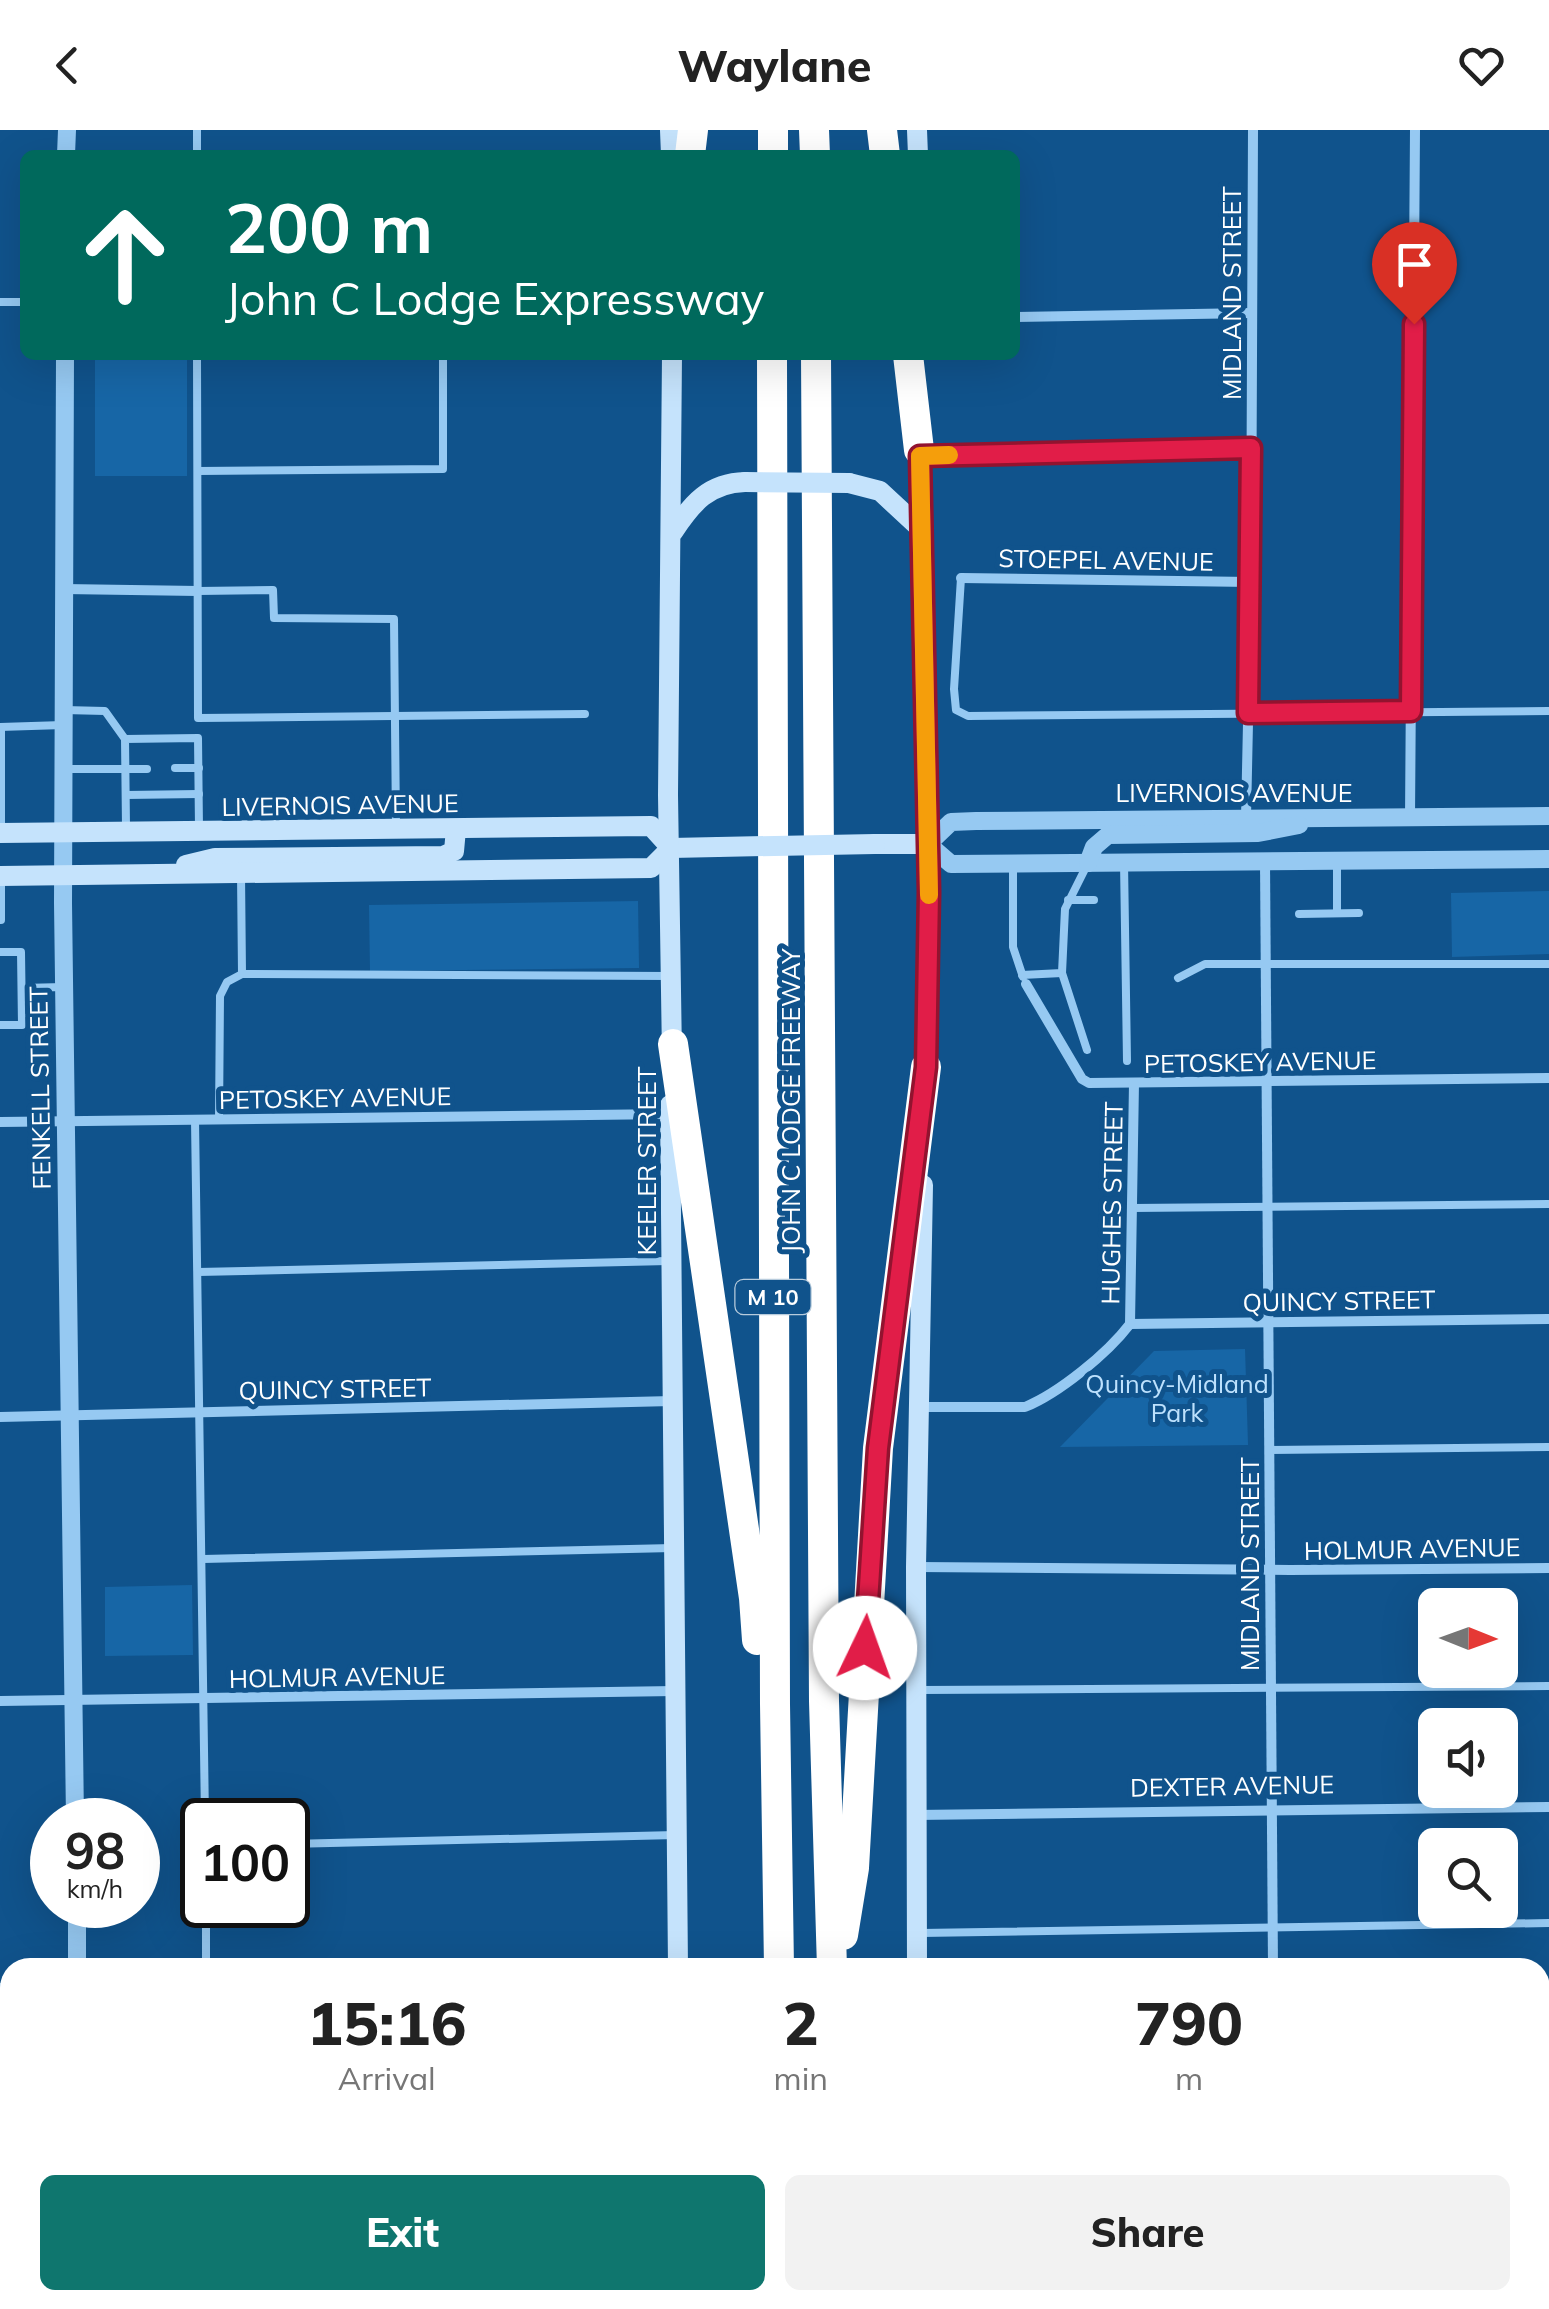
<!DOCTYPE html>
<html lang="en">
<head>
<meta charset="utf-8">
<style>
	:root { --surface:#fff; --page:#f2f2f2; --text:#222; --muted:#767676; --accent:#0f766e }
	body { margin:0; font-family:Mulish,sans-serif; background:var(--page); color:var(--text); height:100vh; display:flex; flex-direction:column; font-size:38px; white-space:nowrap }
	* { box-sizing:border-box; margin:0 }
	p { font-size:32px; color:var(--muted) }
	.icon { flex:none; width:55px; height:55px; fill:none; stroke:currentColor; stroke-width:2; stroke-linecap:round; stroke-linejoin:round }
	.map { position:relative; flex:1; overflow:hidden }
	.sheet { position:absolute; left:0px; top:1828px; width:1550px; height:352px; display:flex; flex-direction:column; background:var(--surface); border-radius:30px 30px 0 0; box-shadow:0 10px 40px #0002 }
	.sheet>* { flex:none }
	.guide { position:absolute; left:20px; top:20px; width:1000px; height:210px; border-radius:15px; box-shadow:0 10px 40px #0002; background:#00695c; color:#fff; overflow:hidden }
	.needle { width:65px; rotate:91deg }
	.fabs { position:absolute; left:1418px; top:1458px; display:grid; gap:20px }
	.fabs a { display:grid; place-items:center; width:100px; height:100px; border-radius:15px; background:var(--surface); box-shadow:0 10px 40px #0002; font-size:50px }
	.speed { position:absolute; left:30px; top:1668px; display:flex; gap:20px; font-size:50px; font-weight:700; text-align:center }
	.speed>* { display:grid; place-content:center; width:130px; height:130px; border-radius:50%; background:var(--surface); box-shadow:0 10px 40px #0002; line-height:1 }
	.speed small { font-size:25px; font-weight:400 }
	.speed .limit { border:5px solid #111; border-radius:15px; background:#fff; color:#111 }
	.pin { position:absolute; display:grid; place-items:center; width:85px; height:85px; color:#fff; margin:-102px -42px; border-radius:50% 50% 50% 0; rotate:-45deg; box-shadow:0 0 10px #0007 }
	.pin .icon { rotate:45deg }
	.me { position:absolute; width:110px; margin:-55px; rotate:3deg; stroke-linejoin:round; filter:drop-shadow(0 0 8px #0008) }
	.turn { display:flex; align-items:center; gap:35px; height:210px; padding:0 40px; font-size:45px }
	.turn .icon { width:130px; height:130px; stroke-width:2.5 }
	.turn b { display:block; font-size:70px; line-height:85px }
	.eta { display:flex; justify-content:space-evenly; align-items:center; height:170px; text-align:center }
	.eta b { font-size:60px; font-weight:800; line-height:70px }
	.primary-button { display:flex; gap:20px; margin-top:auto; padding:20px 40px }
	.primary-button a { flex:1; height:115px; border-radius:15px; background:var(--accent); color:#fff; font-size:40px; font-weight:800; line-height:115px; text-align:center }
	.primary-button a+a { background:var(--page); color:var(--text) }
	header { display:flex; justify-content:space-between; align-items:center; height:130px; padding:0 40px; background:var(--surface); font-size:45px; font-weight:800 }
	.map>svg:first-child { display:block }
	.green { fill:#1766a6 }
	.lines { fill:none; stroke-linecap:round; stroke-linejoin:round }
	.service { stroke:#96c9f2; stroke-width:8 }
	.minor { stroke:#96c9f2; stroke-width:10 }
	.tertiary { stroke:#96c9f2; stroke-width:18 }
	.secondary { stroke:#c5e3fc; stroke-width:20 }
	.motorway { stroke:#fff; stroke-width:30 }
	.secondary-bridge { stroke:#c5e3fc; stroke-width:20 }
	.route-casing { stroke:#92132f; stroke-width:25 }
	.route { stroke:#e11d48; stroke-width:18 }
	.slow { stroke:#f59e0b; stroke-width:18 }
	.labels { text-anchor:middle; stroke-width:10; stroke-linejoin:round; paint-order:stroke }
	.shield { fill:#10538c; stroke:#b7cbdc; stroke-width:2.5 }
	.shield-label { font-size:22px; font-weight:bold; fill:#fff }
	.street-label { font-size:25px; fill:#fff; stroke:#10538c }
	.park-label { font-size:25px; fill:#bde1fd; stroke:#10538c }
</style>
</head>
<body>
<header><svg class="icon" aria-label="back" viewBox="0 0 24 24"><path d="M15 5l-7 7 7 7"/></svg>Waylane<svg class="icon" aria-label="heart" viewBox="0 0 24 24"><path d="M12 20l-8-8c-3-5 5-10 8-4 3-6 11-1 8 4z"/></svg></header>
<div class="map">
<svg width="1549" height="2179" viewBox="0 0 1549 2179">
	<rect width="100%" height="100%" fill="#10538c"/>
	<g class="green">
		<rect x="95" y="225" width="92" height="121"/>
		<path d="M1549 761V824L1452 827 1451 763Z"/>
		<path d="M638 771 639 838 370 841 369 775Z"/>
		<path d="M1245 1219 1248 1315 1060 1317 1154 1221Z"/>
		<path d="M192 1455 193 1525 105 1526V1457Z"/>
		<rect x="701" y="2170" width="57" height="9"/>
	</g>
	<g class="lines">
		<g class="service">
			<path d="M197 0V25"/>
			<path d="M0 172H25"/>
			<path d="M197 225 198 588 585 584"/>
			<path d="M925 326 1251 318"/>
			<path d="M198 341 443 339V225"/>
			<path d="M961 448 954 559 956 580 968 586 1549 581"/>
			<path d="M198 461 273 460 274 488 394 489 396 697"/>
			<path d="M64 580 105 581 125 609"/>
			<path d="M0 597 63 595"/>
			<path d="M1 597V703"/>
			<path d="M175 638H199"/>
			<path d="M63 639H147"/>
			<path d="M126 665 199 664"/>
			<path d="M126 697 125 609 198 608 199 698"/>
			<path d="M1124 732 1127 931"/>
			<path d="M1013 733V817L1023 847"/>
			<path d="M241 744 242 844"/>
			<path d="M1 746V790"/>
			<path d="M1068 770H1094"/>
			<path d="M1337 783V730"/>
			<path d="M1299 784 1359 783"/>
			<path d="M0 822H21L22 895H0"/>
			<path d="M1062 843 1087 920"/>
			<path d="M1022 845 1062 843 1065 779 1086 737"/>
			<path d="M1178 848 1205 834H1549"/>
			<path d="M22 858 64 857"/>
			<path d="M195 990 205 1690"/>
			<path d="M219 990 220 866 227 852 242 844 671 846"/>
			<path d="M1132 1078 1549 1074"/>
			<path d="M198 1142 668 1131"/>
			<path d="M1269 1320 1549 1317"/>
			<path d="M203 1429 673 1418"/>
			<path d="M920 1560 1549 1556"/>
			<path d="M288 1714 676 1705"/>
			<path d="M206 1775V1838"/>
			<path d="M921 1803 1549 1793"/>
			<path d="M1540 2038H1549"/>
			<path d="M0 2086 3 1939H10"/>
		</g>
		<g class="minor">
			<path d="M1015 187 1252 183"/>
			<path d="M961 448 1251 452"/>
			<path d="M64 459 198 461"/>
			<path d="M1246 687 1251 452 1253 0"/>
			<path d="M1410 688 1415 0"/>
			<path d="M1265 731 1273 1838"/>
			<path d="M1026 854 1082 949 1089 953 1549 948"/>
			<path d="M0 992 670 984"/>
			<path d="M1130 1194 1549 1189"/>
			<path d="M1130 1194 1134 953"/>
			<path d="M919 1277H1025C1059 1263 1107 1224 1130 1194"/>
			<path d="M0 1287 672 1271"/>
			<path d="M917 1437 1290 1440 1549 1438"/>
			<path d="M0 1571 675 1561"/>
			<path d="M915 1685 1549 1677"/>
			<path d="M1540 2158H1549"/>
			<path d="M0 2159H10"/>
			<path d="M94 2170 106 2177 682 2170"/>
			<path d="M1275 2170V2179"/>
		</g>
		<g class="tertiary">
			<path d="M66 25 67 0"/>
			<path d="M65 225 63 773 75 1690"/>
			<path d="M1549 686 976 691 951 692 928 714 951 734 1549 729"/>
			<path d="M1088 733 1094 717 1108 705 1258 703 1299 695"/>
			<path d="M77 1775V1838"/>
			<path d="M0 1862H10"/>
			<path d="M1540 1918H1549"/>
			<path d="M82 2170V2179"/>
		</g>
		<g class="secondary">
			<path d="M670 0 671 25"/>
			<path d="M917 0 918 25"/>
			<path d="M919 310 929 762 926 946"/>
			<path d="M849 353 880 361 922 400"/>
			<path d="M673 402C692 373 709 353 745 352"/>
			<path d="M0 703 651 696 671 718"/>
			<path d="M875 714H928"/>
			<path d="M186 735 215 728 443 726 454 721 456 699"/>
			<path d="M0 746 651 738 671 718 718 717"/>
			<path d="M672 926 668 665 672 225"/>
			<path d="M670 975 678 1838"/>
			<path d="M917 1838 916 1437 923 1055"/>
			<path d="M682 2170V2179"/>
			<path d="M920 2170V2179"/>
		</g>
		<g class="motorway">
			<path d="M814 0 815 25"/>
			<path d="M882 0 885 25"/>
			<path d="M690 25 693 0"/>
			<path d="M773 25V0"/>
			<path d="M772 225 775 1574 779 1838"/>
			<path d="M816 225 824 1571 832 1838"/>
			<path d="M908 225 919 320"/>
			<path d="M673 914 754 1468 757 1510"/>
			<path d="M843 1805 854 1738 878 1318 926 937"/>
			<path d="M784 2170V2179"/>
			<path d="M829 2179V2170"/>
		</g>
		<g class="secondary-bridge">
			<path d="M745 352 849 353"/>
			<path d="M718 717 875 714"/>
		</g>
	</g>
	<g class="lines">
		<g class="route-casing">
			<path id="route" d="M865 1518 878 1318 926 937 929 762 920 326 1251 318 1248 583 1411 581 1414 194"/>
		</g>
		<use href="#route" class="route"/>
		<path class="slow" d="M929 765 920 326 949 325"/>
	</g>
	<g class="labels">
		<rect class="shield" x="735.5" y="1150" width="75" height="34" rx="8"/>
		<g class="shield-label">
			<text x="773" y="1175">M 10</text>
		</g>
		<g class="street-label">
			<text transform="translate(1232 163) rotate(-90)" y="9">MIDLAND STREET</text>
			<text transform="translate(1106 430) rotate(1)" y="9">STOEPEL AVENUE</text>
			<text x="1234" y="672">LIVERNOIS AVENUE</text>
			<text transform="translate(340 675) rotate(-1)" y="9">LIVERNOIS AVENUE</text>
			<text transform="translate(1260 932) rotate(-1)" y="9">PETOSKEY AVENUE</text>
			<text transform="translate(40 958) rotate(-91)" y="9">FENKELL STREET</text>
			<text transform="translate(335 968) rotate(-1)" y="9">PETOSKEY AVENUE</text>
			<text transform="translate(791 971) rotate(-90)" y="9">JOHN C LODGE FREEWAY</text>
			<text transform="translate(647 1031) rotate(-90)" y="9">KEELER STREET</text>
			<text transform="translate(1112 1073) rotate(-89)" y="9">HUGHES STREET</text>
			<text transform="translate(1339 1171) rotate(-1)" y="9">QUINCY STREET</text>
			<text transform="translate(335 1259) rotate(-1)" y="9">QUINCY STREET</text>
			<text transform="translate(1412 1419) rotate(-1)" y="9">HOLMUR AVENUE</text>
			<text transform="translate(1250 1434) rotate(-90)" y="9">MIDLAND STREET</text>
			<text transform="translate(337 1547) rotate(-1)" y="9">HOLMUR AVENUE</text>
			<text transform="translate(1232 1656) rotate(-1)" y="9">DEXTER AVENUE</text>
		</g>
		<g class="park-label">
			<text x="1177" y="1263">Quincy-Midland<tspan x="1177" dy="29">Park</tspan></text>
		</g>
	</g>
</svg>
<div class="fabs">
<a><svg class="needle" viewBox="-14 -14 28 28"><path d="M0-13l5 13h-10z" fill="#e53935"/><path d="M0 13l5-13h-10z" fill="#767676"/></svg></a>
<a><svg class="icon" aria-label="sound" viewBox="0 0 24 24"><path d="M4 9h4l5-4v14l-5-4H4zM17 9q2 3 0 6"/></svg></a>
<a><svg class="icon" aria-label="search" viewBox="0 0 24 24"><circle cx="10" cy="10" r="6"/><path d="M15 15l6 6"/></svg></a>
</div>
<div class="speed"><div>98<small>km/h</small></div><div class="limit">100</div></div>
<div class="pin" style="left:1414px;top:194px;background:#d93025"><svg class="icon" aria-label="arrive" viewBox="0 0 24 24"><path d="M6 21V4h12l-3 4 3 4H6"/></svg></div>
<svg class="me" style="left:865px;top:1518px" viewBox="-20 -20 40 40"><circle r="19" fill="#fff"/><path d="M0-13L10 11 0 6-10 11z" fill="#e11d48"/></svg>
<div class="guide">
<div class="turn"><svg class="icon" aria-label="ahead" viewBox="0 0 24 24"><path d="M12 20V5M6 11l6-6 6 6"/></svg><div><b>200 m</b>John C Lodge Expressway</div></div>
</div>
<section class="sheet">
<div class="eta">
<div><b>15:16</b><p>Arrival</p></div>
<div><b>2</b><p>min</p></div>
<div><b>790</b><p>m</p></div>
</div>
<div class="primary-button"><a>Exit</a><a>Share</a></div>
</section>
</div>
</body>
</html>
